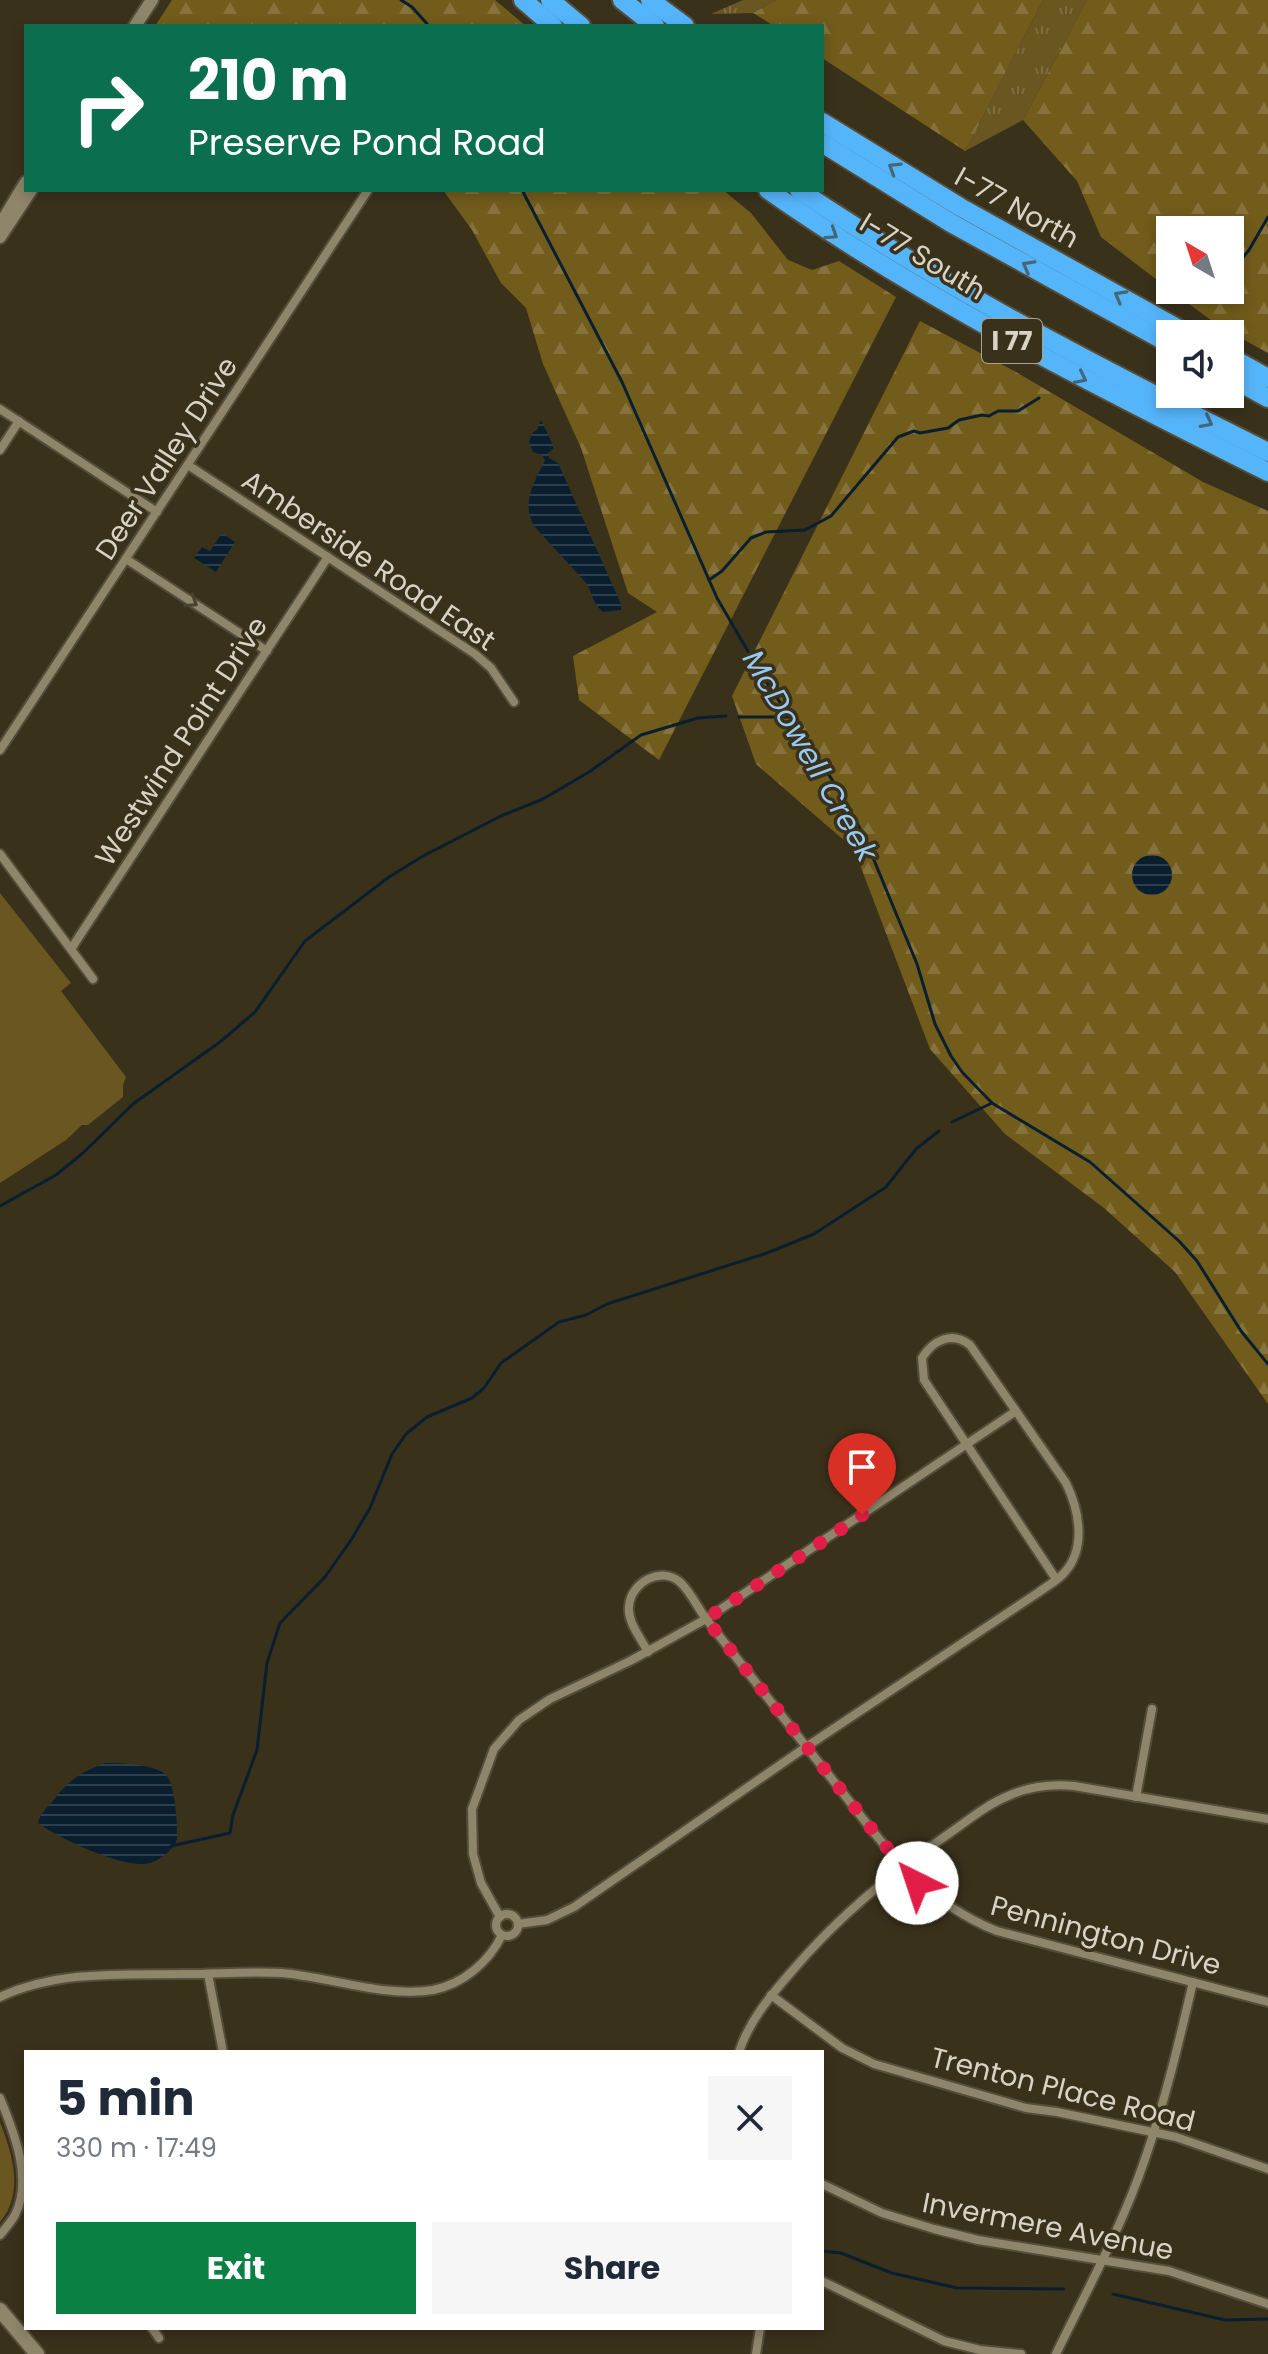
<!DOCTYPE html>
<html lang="en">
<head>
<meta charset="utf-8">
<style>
	:root { --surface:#fff; --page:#f6f6f7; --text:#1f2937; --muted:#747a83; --accent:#0b8043 }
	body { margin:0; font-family:Poppins,sans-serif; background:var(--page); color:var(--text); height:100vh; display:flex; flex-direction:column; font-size:30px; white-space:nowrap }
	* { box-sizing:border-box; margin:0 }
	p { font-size:26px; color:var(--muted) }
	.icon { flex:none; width:44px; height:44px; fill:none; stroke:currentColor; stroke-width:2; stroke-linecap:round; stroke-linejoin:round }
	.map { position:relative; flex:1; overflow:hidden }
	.details { position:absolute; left:24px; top:2050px; width:800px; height:280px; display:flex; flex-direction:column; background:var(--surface); border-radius:0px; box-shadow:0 4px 12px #0003 }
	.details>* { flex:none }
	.guide { position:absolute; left:24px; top:24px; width:800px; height:168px; border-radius:0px; box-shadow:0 4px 12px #0003; background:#0b6e4f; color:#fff; overflow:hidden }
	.needle { width:52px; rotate:321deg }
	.tools { position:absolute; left:1156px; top:216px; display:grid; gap:16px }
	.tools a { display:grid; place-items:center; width:88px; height:88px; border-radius:0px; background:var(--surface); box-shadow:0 4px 12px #0003; font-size:40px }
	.pin { position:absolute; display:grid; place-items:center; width:68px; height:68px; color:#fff; margin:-82px -34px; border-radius:50% 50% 50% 0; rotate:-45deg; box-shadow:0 0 8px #0007 }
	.pin .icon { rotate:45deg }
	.me { position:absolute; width:88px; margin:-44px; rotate:319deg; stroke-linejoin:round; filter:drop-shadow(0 0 6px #0008) }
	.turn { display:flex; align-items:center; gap:28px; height:168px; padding:0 32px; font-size:36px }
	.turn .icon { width:104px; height:104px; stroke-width:2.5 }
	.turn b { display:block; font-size:56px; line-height:68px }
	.round { display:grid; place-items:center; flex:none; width:84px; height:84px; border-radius:0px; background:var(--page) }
	.headline { display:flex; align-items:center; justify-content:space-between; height:136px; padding:0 32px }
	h1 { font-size:48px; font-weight:700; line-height:60px }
	.primary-button { display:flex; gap:16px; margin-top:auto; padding:16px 32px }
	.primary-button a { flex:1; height:92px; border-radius:0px; background:var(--accent); color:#fff; font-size:32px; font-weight:700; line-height:92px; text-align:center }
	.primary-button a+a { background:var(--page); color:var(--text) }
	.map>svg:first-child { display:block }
	.grass { fill:url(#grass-tufts) }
	.forest { fill:url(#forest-firs) }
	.park { fill:#695621 }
	.water { fill:url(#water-rules) }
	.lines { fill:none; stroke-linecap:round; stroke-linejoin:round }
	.stream { stroke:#091f2f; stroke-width:3 }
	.minor-casing { stroke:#554d3a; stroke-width:12 }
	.tertiary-casing { stroke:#554d3a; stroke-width:16 }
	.secondary-casing { stroke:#554d3a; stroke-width:18 }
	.motorway-casing { stroke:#554d3a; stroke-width:22 }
	.minor { stroke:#8f856b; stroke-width:8 }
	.tertiary { stroke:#8f856b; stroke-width:12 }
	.secondary { stroke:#8f856b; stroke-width:14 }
	.motorway { stroke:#55b5fb; stroke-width:18 }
	.oneway { stroke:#456675 }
	.oneway2 { stroke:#4b422b }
	.route { stroke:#e11d48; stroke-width:14; stroke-dasharray:0 25.2 }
	.labels { text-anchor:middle; stroke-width:7; stroke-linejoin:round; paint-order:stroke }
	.shield { fill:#3a311b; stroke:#a9a293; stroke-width:2 }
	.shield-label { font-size:26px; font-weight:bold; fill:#d9d3c6 }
	.street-label { font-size:28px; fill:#d9d3c6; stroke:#3a311b }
	.water-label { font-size:30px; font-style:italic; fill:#97cbf6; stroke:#3a311b }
</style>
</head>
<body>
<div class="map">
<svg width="1268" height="2354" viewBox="0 0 1268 2354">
	<defs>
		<pattern id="grass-tufts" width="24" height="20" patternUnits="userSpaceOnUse" patternTransform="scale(2)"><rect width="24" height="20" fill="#695621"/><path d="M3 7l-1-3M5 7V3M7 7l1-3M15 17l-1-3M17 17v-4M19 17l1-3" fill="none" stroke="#7e6d40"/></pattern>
		<pattern id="forest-firs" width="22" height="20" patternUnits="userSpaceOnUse" patternTransform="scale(2)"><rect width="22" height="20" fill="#725c1c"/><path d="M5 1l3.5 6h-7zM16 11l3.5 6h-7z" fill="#86723c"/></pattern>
		<pattern id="water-rules" width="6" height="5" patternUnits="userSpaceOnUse" patternTransform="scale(2)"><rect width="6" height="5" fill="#091f2f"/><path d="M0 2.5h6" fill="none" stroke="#2c3f4c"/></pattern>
	</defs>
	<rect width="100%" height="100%" fill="#3a311b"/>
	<g class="grass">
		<path d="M743 0H776L753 13 711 14Z"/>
		<path d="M1043 0H1087L1023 120 965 151Z"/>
	</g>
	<g class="forest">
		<path d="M172 0H495L526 26H155Z"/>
		<path d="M776 0H1043L965 151 822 58V26H774L753 13Z"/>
		<path d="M1087 0H1268V353L1219 326 1170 290H1230V230H1170V290L1101 237 1077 181 1023 120Z"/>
		<path d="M443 190H723L751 213 788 260 812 270 839 261 896 297 659 760 579 700 573 656 657 612 628 593 581 448 543 364 526 308 501 283 472 230Z"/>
		<path d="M920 321 1016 372 1203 482 1268 511V1404L1175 1272 1104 1208 1005 1134 930 1049 854 849 756 764 732 696Z"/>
	</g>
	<g class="park">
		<path d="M0 893 71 983 61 991 126 1077 123 1085V1097L88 1125H82L66 1140 0 1183Z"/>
		<path d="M0 2122C12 2154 25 2192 0 2222Z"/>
	</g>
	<g class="water">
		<path d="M541 420 553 445V449L548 453 549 458 558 463 621 604V610L603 612C592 603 593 594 587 584L534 526C521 502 534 483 545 460L542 455 533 452 529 443 532 433 537 430Z"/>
		<path d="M222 533 235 542 216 572 194 558 202 547 210 551Z"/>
		<circle cx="1152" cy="875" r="20"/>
		<path d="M105 1763C119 1763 158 1764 167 1776 175 1787 178 1825 177 1839 172 1852 157 1863 144 1864 118 1866 58 1838 38 1823 41 1812 45 1810 52 1802 70 1779 78 1774 105 1763Z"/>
	</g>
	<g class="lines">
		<g class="stream">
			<path d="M401 0 412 7 429 26"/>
			<path d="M522 190 622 382 717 598 763 677 837 787 864 836 917 964 935 1024 951 1056 962 1072 992 1103 1090 1162 1179 1241 1197 1261 1241 1331 1268 1364"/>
			<path d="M1230 273 1249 250 1268 217"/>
			<path d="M1207 302 1225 290"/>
			<path d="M709 580 722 571 751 538 766 532 805 530 831 516 898 437 914 431 920 433 948 428 959 420 982 415 989 416 998 411H1018L1039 398"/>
			<path d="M739 717H791"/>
			<path d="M952 1122 992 1103"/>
			<path d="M0 1206 56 1175 83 1153 133 1104 220 1042 255 1012 305 941 389 877 423 856 501 816 543 799 589 772 641 735 698 718 726 716"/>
			<path d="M171 1846 230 1833 233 1815 257 1750 267 1663 280 1623 325 1577 351 1540 370 1508 392 1454 406 1434 427 1417 472 1398 484 1388 501 1363 559 1322 586 1315 607 1304 767 1253 814 1234 886 1187 916 1149 939 1131"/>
			<path d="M822 2251 841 2253 892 2273 957 2288 1064 2289"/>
			<path d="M1113 2294 1225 2320 1268 2319"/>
		</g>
		<g class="minor-casing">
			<g id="minor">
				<path d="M0 409 157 512"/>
				<path d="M0 450 19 421"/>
				<path d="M188 465 475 654 491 668 514 702"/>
				<path d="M126 559 267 651"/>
				<path d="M0 750 368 190"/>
				<path d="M0 854 93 979"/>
				<path d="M71 949 328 557"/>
				<path d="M648 1652C641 1638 627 1622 629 1606 631 1582 662 1565 681 1583 691 1593 698 1608 706 1619 747 1671 787 1723 828 1774 880 1839 917 1899 997 1931L1268 2002"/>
				<path d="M1136 1797 1152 1709"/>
				<circle cx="507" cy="1925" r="11"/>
				<path d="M500 1917 481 1883 473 1854 472 1809 494 1749 519 1720 550 1699 630 1661 706 1619 1016 1411"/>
				<path d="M518 1924 547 1920 574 1907 806 1747 1039 1592C1047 1586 1057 1581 1064 1573 1087 1548 1079 1510 1066 1483L970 1345C952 1331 933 1340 922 1358L924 1380 1056 1579"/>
				<path d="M208 1974 223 2052"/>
				<path d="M771 1995 842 2048 874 2064 1026 2108 1057 2112 1176 2137 1268 2169"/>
				<path d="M0 1997C58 1970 122 1975 185 1974 217 1974 250 1971 282 1973 330 1977 386 1998 433 1990 463 1984 489 1962 502 1935"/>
				<path d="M739 2052C749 2021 771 1995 792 1971 838 1917 889 1875 947 1835 967 1821 986 1805 1008 1796 1030 1786 1051 1784 1074 1786L1268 1819"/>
				<path d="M0 2098C14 2132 33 2179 15 2215 11 2222 5 2229 0 2235"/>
				<path d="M822 2184 882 2213 934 2229 978 2240 1169 2271 1268 2304"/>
				<path d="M822 2281 944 2341 980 2350 1021 2354"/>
				<path d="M152 2328 159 2338"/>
				<path d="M756 2354 760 2328"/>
				<path d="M1056 2354C1087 2290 1122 2227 1145 2159 1165 2101 1179 2042 1193 1982"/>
			</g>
		</g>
		<g class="tertiary-casing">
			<g id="tertiary">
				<path d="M135 26 152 0"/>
				<path d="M0 225 26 182"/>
				<path d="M0 237 31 190"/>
			</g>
		</g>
		<g class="secondary-casing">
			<path id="secondary" d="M0 2310 37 2354"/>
		</g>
		<g class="motorway-casing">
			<g id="motorway">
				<path d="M523 0 553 26"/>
				<path d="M550 0 581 26"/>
				<path d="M622 0 655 26"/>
				<path d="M650 0 685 26"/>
				<path d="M822 122 960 207 1188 334"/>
				<path d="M822 143 951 223 1170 344"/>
				<path d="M768 190C925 300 1096 386 1268 472"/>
				<path d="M799 190C948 290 1107 372 1268 452"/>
				<path d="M1230 357 1268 378"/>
				<path d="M1230 377 1268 398"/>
			</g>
		</g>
		<use href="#minor" class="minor"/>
		<use href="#tertiary" class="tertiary"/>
		<use href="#secondary" class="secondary"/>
		<use href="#motorway" class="motorway"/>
	</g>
	<defs><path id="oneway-chevron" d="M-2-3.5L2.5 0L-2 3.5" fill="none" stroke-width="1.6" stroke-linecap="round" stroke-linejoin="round" transform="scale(2)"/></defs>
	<g class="oneway">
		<use href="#oneway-chevron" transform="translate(894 168) rotate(-148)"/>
		<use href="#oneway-chevron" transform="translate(832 234) rotate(33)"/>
		<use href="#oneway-chevron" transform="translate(1028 266) rotate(-151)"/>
		<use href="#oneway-chevron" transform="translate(1120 296) rotate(-151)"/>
		<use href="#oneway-chevron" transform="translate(1081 378) rotate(27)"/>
		<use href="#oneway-chevron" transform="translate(1207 422) rotate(27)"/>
	</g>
	<use class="oneway2" href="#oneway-chevron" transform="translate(192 602) rotate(33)"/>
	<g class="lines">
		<path class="route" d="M862 1515 706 1619 882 1842 917 1883"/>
	</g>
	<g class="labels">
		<rect class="shield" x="982" y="319" width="60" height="44" rx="6"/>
		<g class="shield-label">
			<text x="1012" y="350">I 77</text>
		</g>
		<g class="street-label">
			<text transform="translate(1017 207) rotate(29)" y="10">I-77 North</text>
			<text transform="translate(923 256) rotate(31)" y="10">I-77 South</text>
			<text transform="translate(166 458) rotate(-57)" y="10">Deer Valley Drive</text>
			<text transform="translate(369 560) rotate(34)" y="10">Amberside Road East</text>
			<text transform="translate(181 741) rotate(-57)" y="10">Westwind Point Drive</text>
			<text transform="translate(1106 1935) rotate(15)" y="10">Pennington Drive</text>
			<text transform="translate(1063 2089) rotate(14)" y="10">Trenton Place Road</text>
			<text transform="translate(1048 2226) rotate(11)" y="10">Invermere Avenue</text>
		</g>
		<g class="water-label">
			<text transform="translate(810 756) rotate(60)" y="10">McDowell Creek</text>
		</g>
	</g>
</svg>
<div class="tools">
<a><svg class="needle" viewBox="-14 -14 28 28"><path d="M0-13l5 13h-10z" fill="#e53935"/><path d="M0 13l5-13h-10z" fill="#747a83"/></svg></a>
<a><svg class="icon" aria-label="sound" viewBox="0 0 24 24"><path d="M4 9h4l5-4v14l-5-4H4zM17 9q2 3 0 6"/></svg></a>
</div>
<div class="pin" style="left:862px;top:1515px;background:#d93025"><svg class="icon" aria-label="arrive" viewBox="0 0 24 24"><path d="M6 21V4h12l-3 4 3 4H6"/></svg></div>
<svg class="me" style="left:917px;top:1883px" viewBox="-20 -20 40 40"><circle r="19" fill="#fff"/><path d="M0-13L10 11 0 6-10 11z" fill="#e11d48"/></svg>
<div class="guide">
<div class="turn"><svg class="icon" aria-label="right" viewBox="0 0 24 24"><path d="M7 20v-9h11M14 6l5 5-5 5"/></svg><div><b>210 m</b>Preserve Pond Road</div></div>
</div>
<section class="details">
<div class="headline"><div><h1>5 min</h1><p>330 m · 17:49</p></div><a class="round"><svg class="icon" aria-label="close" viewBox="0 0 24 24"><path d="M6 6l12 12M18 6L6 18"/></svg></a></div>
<div class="primary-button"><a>Exit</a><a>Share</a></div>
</section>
</div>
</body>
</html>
